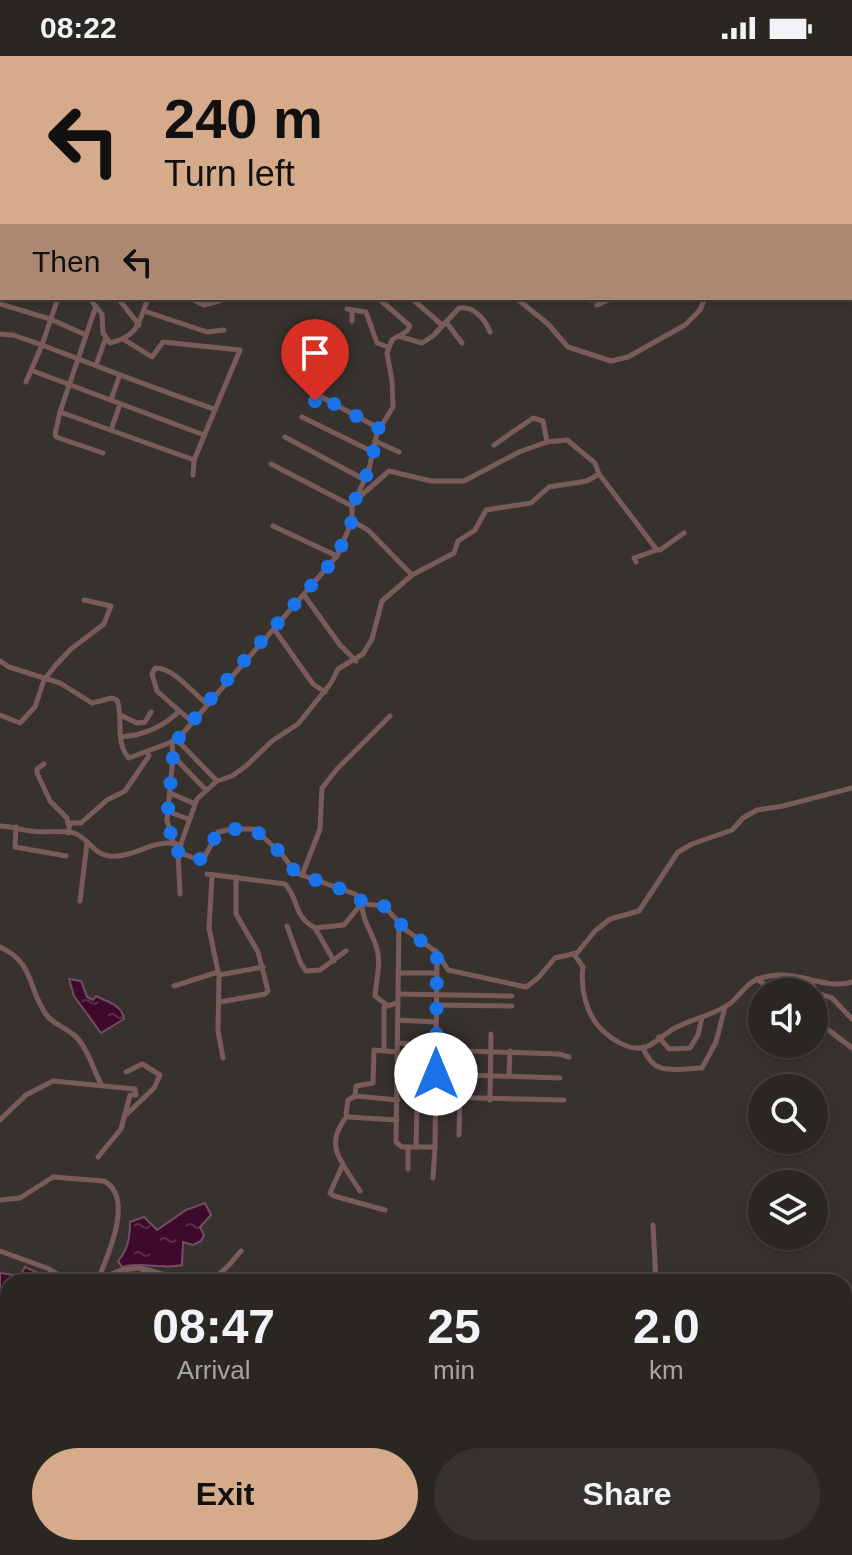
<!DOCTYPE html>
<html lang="en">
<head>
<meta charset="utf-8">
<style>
	:root { --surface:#2a2622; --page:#36322f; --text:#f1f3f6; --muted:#a5a5a5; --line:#464340; --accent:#d6ab8b }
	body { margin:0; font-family:Helvetica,sans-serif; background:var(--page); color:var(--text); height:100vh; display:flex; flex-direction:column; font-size:30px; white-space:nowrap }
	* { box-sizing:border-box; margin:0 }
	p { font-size:26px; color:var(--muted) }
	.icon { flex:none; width:44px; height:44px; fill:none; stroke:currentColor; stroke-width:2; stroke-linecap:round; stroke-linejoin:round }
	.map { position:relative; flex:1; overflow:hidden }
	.side { position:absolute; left:0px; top:1218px; width:852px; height:282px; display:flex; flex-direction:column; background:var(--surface); border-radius:24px 24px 0 0; box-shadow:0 2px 6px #0004,0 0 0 2px var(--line) }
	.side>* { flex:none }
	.hud { position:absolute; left:0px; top:0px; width:852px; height:244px; box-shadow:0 2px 6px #0004,0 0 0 2px var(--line); background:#d6ab8b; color:#111; overflow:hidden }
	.controls { position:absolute; left:748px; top:922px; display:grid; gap:16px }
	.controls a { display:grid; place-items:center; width:80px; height:80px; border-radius:50%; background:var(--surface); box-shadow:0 2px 6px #0004,0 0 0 2px var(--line); font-size:40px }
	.pin { position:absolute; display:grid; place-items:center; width:68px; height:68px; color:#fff; margin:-82px -34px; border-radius:50% 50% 50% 0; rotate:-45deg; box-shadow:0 0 8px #0007 }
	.pin .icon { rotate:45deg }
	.me { position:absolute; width:88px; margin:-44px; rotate:0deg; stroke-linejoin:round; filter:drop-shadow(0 0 6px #0008) }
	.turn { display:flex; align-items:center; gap:28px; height:168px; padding:0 32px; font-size:36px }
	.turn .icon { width:104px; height:104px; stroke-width:2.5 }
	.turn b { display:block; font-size:56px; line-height:68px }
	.then { display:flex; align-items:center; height:76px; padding:0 32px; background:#0003; gap:16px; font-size:30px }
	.eta { display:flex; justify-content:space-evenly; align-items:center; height:136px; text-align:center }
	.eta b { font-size:48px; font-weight:600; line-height:56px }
	.cta { display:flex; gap:16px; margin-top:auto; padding:16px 32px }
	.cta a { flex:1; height:92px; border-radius:48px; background:var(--accent); color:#111; font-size:32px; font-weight:600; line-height:92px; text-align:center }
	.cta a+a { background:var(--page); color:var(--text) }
	.status { display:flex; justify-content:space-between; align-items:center; height:56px; padding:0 40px; background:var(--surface); direction:ltr }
	.status svg { height:22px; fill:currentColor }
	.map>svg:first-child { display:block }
	.water { fill:url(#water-ripples); stroke:#724d64; stroke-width:2 }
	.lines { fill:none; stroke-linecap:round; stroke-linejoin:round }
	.minor { stroke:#795b5c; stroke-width:5 }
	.route { stroke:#1a73e8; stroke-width:14; stroke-dasharray:0 25.2 }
</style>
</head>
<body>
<div class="status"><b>08:22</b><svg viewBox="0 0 49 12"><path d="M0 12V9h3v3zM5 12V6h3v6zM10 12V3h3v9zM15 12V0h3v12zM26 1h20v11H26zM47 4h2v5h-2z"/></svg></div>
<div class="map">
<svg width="852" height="1499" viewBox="0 0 852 1499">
	<defs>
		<pattern id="water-ripples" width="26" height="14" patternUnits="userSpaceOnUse" patternTransform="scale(2)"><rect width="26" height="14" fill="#3d0a2c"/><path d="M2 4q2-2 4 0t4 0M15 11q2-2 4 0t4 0" fill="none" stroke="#592e4b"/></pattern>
	</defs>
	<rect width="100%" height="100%" fill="#38322e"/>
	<g class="water">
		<path d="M69 923 81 925 87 941 93 944 96 940C108 946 122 949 124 963L101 977 74 940Z"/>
		<path d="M205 1147 211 1159 200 1171 204 1179 201 1185 193 1189 183 1186 182 1209C162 1214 141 1205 122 1211L118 1205C128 1193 130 1182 130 1166L144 1161 157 1174 186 1154Z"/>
		<path d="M25 1211 58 1226H41L38 1223 37 1226H8V1243L0 1257V1217L20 1220Z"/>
	</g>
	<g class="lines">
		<g class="minor">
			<path d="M412 0V2"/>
			<path d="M539 0 540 2"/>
			<path d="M77 2 79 0"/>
			<path d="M199 2 203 0"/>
			<path d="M0 31 2 34"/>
			<path d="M0 71H2"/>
			<path d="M0 101 2 109"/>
			<path d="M0 184 2 177"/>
			<path d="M58 242 42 289C99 311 155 333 214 353"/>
			<path d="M89 242 102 258 103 277 110 287C139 280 139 266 148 242"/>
			<path d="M118 242 139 269"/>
			<path d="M189 242 204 249 229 242"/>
			<path d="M378 242 410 270 407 275 399 280"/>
			<path d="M411 242 442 269"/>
			<path d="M516 242 548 268 568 291 611 305 628 301 685 269 700 254 705 242"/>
			<path d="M590 244H604"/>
			<path d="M0 248 50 263 86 279"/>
			<path d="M597 249 613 242"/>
			<path d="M96 250 60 356 55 378 56 381 103 397"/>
			<path d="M347 253 366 256 377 287 388 291"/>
			<path d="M144 255 207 276 224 274"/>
			<path d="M352 265V254"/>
			<path d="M446 266 462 287"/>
			<path d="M0 278 13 279 42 289 26 326"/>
			<path d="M123 283 152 301 163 286 240 294 194 404 193 419"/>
			<path d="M96 309 105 284"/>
			<path d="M33 315 204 379"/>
			<path d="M111 344 119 321"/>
			<path d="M315 345 318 339 380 373"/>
			<path d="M60 356 194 404"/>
			<path d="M302 361 373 396"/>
			<path d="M111 374 120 348"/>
			<path d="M285 381 365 424"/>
			<path d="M375 385 399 396"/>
			<path d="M494 389 533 362 543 365 547 386"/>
			<path d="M271 408 352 450"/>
			<path d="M357 441 369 413 377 377 393 351 392 325 387 297 392 284 398 280 422 287 433 280 459 252C474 250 485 263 490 276"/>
			<path d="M352 465V450L356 444 389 415 431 425H464L519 396 547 386 567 384 595 407 599 418 657 494H660L684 477"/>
			<path d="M273 470 337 500"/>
			<path d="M636 506 634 502 657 494"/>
			<path d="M412 519 454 497 458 485 475 474 486 454 531 447 549 431 587 425 599 418"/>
			<path d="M304 539 340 589 356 605"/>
			<path d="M274 573 313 628 325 636"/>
			<path d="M0 605 9 611 60 627 92 647 112 642 117 644C124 662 114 686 129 702L177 684 337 500 352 465 368 474 412 519 382 545 372 583 363 598 338 613 331 627 298 668 272 685 246 710 232 720 217 725 197 743 178 796 199 804 205 800 218 776 232 773H254L281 797 296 817 355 838 364 848 384 850 406 874 435 895 437 900 435 1091 433 1122"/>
			<path d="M0 659 20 667 35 651 44 624 55 610 71 593 104 568 111 550 84 544"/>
			<path d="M120 659 137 667 145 666 151 656"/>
			<path d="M192 666 157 635 152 618 155 612C173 611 193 637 207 648"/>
			<path d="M121 681C143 679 164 671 179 655"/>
			<path d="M177 684 217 725"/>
			<path d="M172 685 173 701 167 764 173 786"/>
			<path d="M174 701 206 734"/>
			<path d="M44 708 37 713V717L50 745 67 762 68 768"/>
			<path d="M170 737 193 747"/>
			<path d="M167 755 188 763"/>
			<path d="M0 770C11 770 20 774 30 775 44 777 61 774 74 777 89 782 93 798 109 800 134 803 156 780 181 789"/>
			<path d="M16 771 15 791 66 800"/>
			<path d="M68 777 70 767H81L107 744 125 735 149 700 147 695"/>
			<path d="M178 796 180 838"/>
			<path d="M207 818 285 828C300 844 292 859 315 872L344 869 362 847"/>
			<path d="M302 819 320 773 322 732 337 713 390 660"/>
			<path d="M212 821 209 872 219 920 218 975 223 1002"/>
			<path d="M80 845 87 787"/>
			<path d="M362 848C362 864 371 874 376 890 382 906 376 924 375 940L387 949"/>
			<path d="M399 865 396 1086 402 1091H435"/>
			<path d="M287 870 301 908 306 915 320 914 346 895"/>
			<path d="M315 872 334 905"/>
			<path d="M0 891C36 907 27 935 48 961 56 969 66 972 74 979 87 990 93 1013 101 1028"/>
			<path d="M436 895 448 914 526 931 538 922 555 902 577 897 595 875 610 863 639 855 678 796 692 788 732 774 743 762 757 754 783 750 852 732"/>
			<path d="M574 898 583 911C580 931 586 958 601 973 611 983 630 996 646 991 656 987 666 976 677 971 693 963 713 959 728 949 740 941 746 926 761 922 794 911 824 935 852 926"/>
			<path d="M398 917H437"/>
			<path d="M219 919 263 911"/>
			<path d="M757 923 775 936"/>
			<path d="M809 923 817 937 832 942 852 963"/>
			<path d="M174 930 218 916"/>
			<path d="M398 938 512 940"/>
			<path d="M220 946 265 938 268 935 258 896 236 858V821"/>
			<path d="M436 949 512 950"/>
			<path d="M814 963 852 992"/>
			<path d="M398 964 435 966"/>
			<path d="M659 981 669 993 690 992 698 979 702 961"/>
			<path d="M397 987 436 989"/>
			<path d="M643 991C653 1021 675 1013 702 1012L716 986 725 951"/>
			<path d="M384 994V951L397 947"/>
			<path d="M436 994 559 998 569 1001"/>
			<path d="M397 1009 436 1012"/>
			<path d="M126 1016 142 1008 160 1019 154 1032 127 1058"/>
			<path d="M436 1018 560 1022"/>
			<path d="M509 1020 510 995"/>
			<path d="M398 1033 435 1034"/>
			<path d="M355 1040 356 1030 373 1027 374 994 397 996"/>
			<path d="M435 1041 564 1044"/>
			<path d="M490 1044 491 978"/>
			<path d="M347 1060C334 1077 331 1090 343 1108L330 1137 334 1140 385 1154"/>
			<path d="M0 1064 26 1039 53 1025 135 1033 136 1039H130L121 1073 98 1101"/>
			<path d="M397 1064 349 1061 346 1058 348 1044 355 1040 398 1044"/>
			<path d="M459 1079 460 1042"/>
			<path d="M408 1091V1113"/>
			<path d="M416 1091 417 1051"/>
			<path d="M343 1109 360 1135"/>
			<path d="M0 1144 20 1142 53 1121 104 1125C134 1141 109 1197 99 1221"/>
			<path d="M653 1169 656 1226"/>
			<path d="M0 1195 47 1212 71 1226"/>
			<path d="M141 1212C162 1217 199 1233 218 1219 227 1213 234 1203 241 1195"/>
			<path d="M93 1226 121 1214 141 1212 152 1226"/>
			<path d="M790 1226C809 1221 825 1213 841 1226"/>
			<path d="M844 1229 852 1237"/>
			<path d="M255 1492 267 1499"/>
			<path d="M364 1492 369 1499"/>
			<path d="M397 1492 405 1499"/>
			<path d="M632 1492 635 1499"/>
			<path d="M126 1499 132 1492"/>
			<path d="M148 1499 152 1492"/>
			<path d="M193 1499 199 1492"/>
			<path d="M301 1499 309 1492"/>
			<path d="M413 1499 420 1495"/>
		</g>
	</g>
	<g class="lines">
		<path class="route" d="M315 345 318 339 380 373 365 424 352 450V465L337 500 326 513 219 633 177 684 172 685 173 701 167 764 173 786 181 789 178 796 197 805 205 800 218 776 232 773H254L281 797 296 817 355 838 364 848 384 850 406 874 435 895 437 900 436 1018"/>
	</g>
</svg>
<div class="controls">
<a><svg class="icon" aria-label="sound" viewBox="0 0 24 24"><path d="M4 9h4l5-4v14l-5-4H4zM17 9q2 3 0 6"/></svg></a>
<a><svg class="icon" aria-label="search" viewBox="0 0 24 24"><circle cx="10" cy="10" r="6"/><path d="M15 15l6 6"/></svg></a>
<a><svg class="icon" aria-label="layers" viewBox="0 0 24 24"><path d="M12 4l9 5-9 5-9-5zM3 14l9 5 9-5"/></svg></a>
</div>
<div class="pin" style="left:315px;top:345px;background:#d93025"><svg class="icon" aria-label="arrive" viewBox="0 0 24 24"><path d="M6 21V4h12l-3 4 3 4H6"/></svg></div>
<svg class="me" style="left:436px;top:1018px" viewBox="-20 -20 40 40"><circle r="19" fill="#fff"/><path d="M0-13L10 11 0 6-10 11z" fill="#1a73e8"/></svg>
<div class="hud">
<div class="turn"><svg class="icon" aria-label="left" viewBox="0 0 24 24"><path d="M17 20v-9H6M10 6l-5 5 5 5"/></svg><div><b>240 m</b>Turn left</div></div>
<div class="then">Then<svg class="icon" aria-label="left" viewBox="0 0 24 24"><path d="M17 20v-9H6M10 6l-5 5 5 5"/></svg></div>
</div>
<section class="side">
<div class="eta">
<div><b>08:47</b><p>Arrival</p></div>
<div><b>25</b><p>min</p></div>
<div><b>2.0</b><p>km</p></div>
</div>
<div class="cta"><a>Exit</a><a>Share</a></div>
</section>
</div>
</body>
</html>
